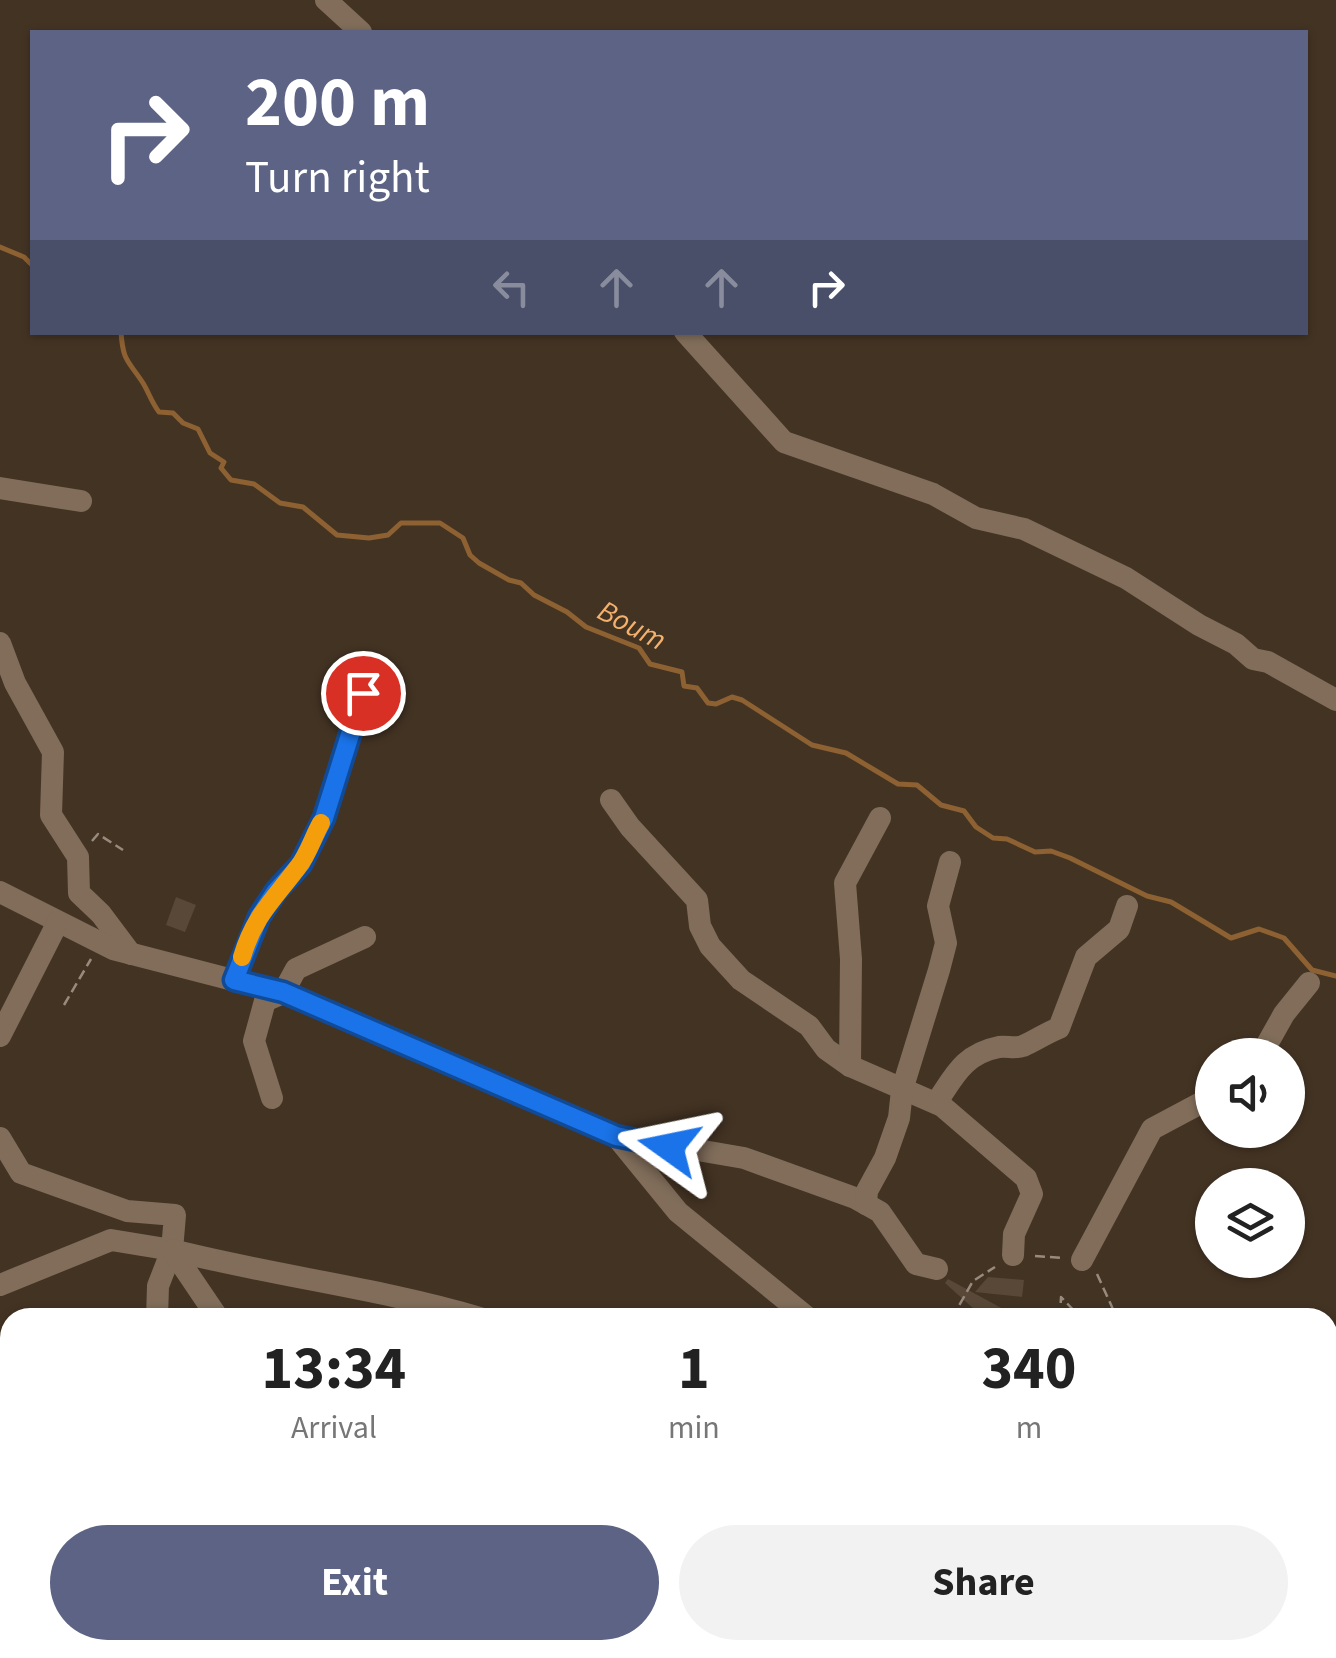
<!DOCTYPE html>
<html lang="en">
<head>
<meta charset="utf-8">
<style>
	:root { --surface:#fff; --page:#f2f2f2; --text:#222; --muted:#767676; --accent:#5c6384 }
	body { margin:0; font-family:"Source Sans 3",sans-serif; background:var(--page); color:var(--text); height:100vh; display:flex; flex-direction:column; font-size:38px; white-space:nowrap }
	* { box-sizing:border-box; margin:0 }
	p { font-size:32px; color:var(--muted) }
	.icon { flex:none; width:55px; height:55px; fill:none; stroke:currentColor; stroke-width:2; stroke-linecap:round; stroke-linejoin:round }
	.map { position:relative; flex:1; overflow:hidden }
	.drawer { position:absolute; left:0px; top:1308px; width:1338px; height:352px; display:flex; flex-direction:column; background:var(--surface); border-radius:30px 30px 0 0; box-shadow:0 2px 8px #0004 }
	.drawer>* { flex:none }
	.banner { position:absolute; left:30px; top:30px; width:1278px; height:305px; border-radius:0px; box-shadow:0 2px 8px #0004; background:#5c6384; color:#fff; overflow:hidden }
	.buttons { position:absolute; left:1195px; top:1038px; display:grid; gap:20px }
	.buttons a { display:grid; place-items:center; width:110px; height:110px; border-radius:50%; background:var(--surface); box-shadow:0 2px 8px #0004; font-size:50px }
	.pin { position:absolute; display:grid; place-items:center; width:85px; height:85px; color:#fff; margin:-42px; border:5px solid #fff; border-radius:50%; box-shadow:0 2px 10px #0007 }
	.me { position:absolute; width:110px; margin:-55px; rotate:282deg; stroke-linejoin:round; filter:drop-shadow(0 0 8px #0008) }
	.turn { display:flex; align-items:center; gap:35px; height:210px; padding:0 50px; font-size:45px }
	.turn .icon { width:130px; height:130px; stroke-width:2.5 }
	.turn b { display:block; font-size:70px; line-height:85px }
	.lanes { display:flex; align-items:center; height:95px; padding:0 50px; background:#0003; justify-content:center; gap:50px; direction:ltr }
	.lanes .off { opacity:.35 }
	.eta { display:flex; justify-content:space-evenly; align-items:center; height:170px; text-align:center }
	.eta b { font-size:60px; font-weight:700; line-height:70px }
	.cta { display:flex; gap:20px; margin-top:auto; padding:20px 50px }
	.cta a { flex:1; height:115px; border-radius:60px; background:var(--accent); color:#fff; font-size:40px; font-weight:700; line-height:115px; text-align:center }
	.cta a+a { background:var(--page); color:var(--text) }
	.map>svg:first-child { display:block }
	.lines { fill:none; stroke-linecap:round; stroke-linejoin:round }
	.stream { stroke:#8d6132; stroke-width:5 }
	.building { fill:#594838 }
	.path { stroke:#988b7e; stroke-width:2.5; stroke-dasharray:10 5; stroke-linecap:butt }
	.minor { stroke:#816d5a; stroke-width:22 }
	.route-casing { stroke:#114b97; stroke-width:25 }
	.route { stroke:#1a73e8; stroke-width:18 }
	.slow { stroke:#f59e0b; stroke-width:18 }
	.labels { text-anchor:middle; stroke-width:9; stroke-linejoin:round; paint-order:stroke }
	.water-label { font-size:30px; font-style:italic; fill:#f3b16d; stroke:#433323 }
</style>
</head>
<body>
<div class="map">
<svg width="1336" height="1658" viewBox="0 0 1336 1658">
	<rect width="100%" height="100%" fill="#433323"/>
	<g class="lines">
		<g class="stream">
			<path d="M0 247 24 257 32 265"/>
			<path d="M121 332C123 362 128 360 143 383 149 393 152 403 159 412L173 413 183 423 198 429 210 453 224 462 221 468 231 480 254 484 280 503 303 507 337 535 369 538 388 535 401 523H440L463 538 470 555 479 563 509 580 521 583 534 595 567 612 586 627 639 648 650 664 682 672 684 686 697 688 708 703 716 704 732 697 742 700 812 745 846 753 898 784 917 785 941 805 964 811 976 827 993 838 1007 839 1035 852 1051 851 1070 858 1147 896 1171 902 1231 938 1259 929 1284 938 1312 970 1336 976"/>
		</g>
	</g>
	<g class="building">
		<path d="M176 897 196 905 185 932 166 925Z"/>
		<path d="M988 1277 1024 1280 1022 1297 975 1292Z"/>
		<path d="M948 1279 1020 1318H984L945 1283Z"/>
	</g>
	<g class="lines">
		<g class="path">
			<path d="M92 841 98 834 123 850"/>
			<path d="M64 1005 91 959"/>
			<path d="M1035 1256 1062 1258"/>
			<path d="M1097 1274 1117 1318"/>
			<path d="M952 1318 973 1281 995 1267"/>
			<path d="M1060 1318 1061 1297 1081 1318"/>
		</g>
		<g class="minor">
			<path d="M326 0 361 32"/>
			<path d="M685 332 784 442 933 494 976 518 1024 529 1051 542 1126 578 1199 625 1236 644 1253 659 1268 662 1336 700"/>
			<path d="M0 488 81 501"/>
			<path d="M0 643 15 683 53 752 51 815 78 857 79 893 101 914 131 954"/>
			<path d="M611 800 630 827 697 900 700 926 710 946 741 980 809 1026 826 1049 850 1066 942 1106 1026 1178 1032 1194 1014 1234 1013 1255"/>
			<path d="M0 892 113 949 283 993 616 1136 678 1212 808 1318"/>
			<path d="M235 980 259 917 276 891 301 865 324 818 363 693"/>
			<path d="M0 1036 58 922"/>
			<path d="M1261 1055 1284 1014 1309 983"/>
			<path d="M850 1066 851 959 845 883 880 818"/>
			<path d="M272 1098 254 1041 265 1001 283 993 296 969 365 937"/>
			<path d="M936 1103C954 1077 963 1054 999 1047 1008 1046 1015 1049 1023 1046 1035 1041 1046 1033 1059 1028L1086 957 1119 929 1127 906"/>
			<path d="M616 1136 744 1158 855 1198 880 1212 916 1264 937 1269"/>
			<path d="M0 1138 21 1173 127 1211 175 1215 172 1250 111 1240 0 1285"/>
			<path d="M866 1204 867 1191 885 1158 899 1118 902 1090 939 970 946 943 938 906 950 862"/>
			<path d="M1082 1260 1152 1129 1212 1097"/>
			<path d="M157 1318 158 1286 172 1250"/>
			<path d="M218 1318 172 1250C274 1276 379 1288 480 1318"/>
			<path d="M1328 1506 1336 1509"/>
			<path d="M524 1650 542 1658"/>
			<path d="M1089 1650 1101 1658"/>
			<path d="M1125 1650 1131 1658"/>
		</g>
	</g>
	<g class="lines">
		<g class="route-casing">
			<path id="route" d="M363 693 324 818 301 864 276 891 259 917 234 980 283 992 616 1136 669 1147"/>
		</g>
		<use href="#route" class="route"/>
		<path class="slow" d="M242 957C254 916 274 899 298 867 308 855 313 837 321 823"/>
	</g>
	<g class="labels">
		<g class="water-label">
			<text transform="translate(632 625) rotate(28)" y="10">Boum</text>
		</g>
	</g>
</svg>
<div class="buttons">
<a><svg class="icon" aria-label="sound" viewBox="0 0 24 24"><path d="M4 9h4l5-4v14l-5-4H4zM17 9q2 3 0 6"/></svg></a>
<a><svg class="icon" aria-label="layers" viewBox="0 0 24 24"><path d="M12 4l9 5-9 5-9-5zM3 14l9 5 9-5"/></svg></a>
</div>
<div class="pin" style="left:363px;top:693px;background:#d93025"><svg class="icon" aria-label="arrive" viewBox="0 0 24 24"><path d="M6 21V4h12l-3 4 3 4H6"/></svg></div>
<svg class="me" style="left:669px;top:1147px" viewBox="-20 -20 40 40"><path d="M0-17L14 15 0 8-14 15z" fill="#1a73e8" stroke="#fff" stroke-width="4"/></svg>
<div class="banner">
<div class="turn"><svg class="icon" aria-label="right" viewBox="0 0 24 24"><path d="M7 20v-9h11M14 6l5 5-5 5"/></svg><div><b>200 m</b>Turn right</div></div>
<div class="lanes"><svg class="icon off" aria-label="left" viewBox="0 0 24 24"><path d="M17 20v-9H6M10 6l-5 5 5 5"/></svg><svg class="icon off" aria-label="ahead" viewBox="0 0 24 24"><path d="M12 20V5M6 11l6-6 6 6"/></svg><svg class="icon off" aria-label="ahead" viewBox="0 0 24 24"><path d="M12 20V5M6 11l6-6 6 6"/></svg><svg class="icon" aria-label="right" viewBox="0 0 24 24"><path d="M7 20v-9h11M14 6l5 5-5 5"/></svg></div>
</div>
<section class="drawer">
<div class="eta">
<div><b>13:34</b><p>Arrival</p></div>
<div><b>1</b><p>min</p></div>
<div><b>340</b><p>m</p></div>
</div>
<div class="cta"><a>Exit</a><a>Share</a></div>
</section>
</div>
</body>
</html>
